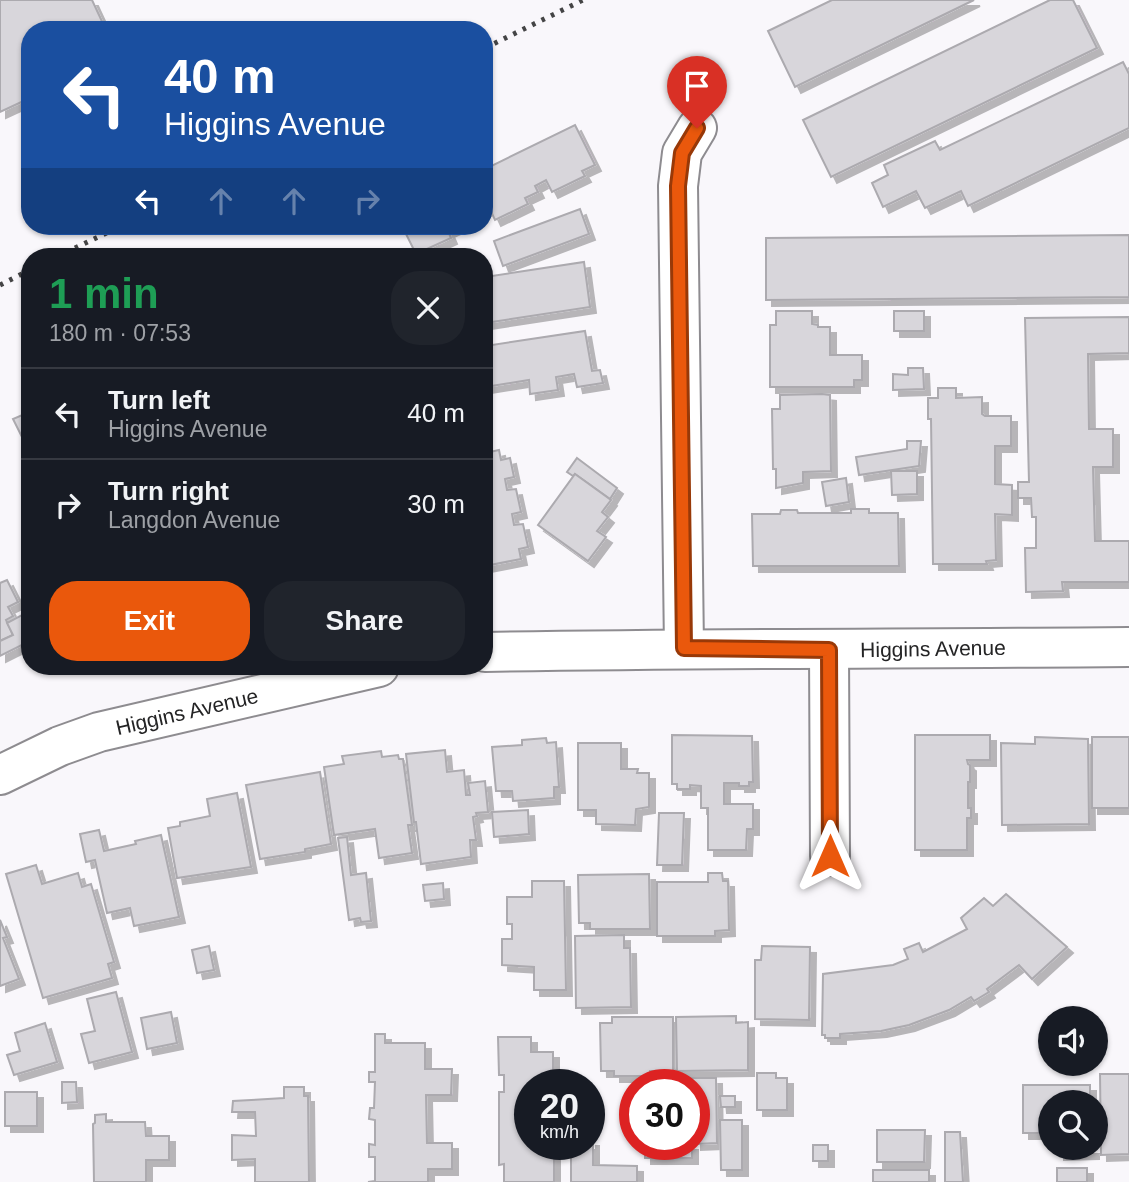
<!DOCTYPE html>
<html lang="en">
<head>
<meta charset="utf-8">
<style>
	:root { --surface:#171b24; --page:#20242c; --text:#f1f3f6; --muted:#9ea1a6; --line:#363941; --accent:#ea580c }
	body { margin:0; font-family:Helvetica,sans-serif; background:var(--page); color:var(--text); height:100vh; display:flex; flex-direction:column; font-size:26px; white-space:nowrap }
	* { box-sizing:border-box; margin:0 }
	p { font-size:23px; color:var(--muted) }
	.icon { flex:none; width:38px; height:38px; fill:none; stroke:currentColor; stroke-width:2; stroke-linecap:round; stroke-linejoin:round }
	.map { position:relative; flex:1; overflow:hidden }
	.side { position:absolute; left:21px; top:248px; width:472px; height:427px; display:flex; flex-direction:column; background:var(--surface); border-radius:28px; box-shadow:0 2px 5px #0004 }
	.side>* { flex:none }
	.hud { position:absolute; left:21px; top:21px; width:472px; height:214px; border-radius:28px; box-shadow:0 2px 5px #0004; background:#1a4fa0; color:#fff; overflow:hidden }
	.buttons { position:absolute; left:1038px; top:1006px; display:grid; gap:14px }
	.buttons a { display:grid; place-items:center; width:70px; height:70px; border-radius:50%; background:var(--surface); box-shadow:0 2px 5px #0004; font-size:35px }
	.speed { position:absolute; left:514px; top:1069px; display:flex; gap:14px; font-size:35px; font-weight:700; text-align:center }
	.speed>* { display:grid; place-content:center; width:91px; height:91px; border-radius:50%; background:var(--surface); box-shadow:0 2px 5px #0004; line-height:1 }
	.speed small { font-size:18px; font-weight:400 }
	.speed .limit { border:10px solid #d22; background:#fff; color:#111 }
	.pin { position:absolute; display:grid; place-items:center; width:60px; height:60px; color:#fff; margin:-72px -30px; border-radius:50% 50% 50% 0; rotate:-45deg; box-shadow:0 0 7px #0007 }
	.pin .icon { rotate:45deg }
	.me { position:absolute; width:77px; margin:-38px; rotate:0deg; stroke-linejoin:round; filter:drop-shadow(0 0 5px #0008) }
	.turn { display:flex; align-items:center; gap:24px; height:147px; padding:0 28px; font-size:32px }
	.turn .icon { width:91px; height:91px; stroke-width:2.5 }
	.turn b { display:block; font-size:49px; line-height:60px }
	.lanes { display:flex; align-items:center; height:66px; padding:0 28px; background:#0003; justify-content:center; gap:35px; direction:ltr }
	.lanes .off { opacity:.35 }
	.round { display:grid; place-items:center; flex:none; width:74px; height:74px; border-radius:28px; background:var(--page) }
	.headline { display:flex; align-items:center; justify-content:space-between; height:119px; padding:0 28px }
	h1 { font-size:42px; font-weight:800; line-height:52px; color:#1e9e55 }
	.action { display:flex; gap:14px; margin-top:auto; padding:14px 28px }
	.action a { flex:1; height:80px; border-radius:28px; background:var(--accent); color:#fff; font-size:28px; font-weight:800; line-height:80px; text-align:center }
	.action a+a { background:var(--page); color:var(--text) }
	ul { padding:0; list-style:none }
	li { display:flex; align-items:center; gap:21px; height:91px; padding:0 28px; border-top:2px solid var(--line) }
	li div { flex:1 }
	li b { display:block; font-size:26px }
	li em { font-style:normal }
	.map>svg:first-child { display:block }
	.building { fill:#d8d6db; stroke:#acaaaf; stroke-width:2; filter:url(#shadow) }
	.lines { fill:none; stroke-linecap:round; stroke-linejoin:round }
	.minor-casing { stroke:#8e8c90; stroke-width:42 }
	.minor { stroke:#fff; stroke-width:38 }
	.rail { stroke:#444445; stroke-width:5; stroke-dasharray:3.5 7; stroke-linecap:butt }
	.route-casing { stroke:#983908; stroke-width:18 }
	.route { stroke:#ea580c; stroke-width:12 }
	.labels { text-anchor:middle; stroke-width:7; stroke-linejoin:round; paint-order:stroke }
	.street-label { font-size:21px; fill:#242425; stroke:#fff }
</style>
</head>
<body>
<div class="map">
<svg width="1129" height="1182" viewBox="0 0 1129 1182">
	<defs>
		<filter id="shadow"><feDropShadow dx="6" dy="6" stdDeviation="0" flood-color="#0004"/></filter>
	</defs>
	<rect width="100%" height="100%" fill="#f9f7fb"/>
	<g class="building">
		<path d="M0 0H92L106 30H30V98L0 112Z"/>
		<path d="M832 0H974L795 87 768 31Z"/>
		<path d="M1050 0H1073L1097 48 831 177 803 120Z"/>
		<path d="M1123 62 1129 74V128L968 206 961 191 925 208 916 191 883 207 872 183 888 175 884 165 935 141 940 150Z"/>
		<path d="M575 125 595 165 582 171 585 176 552 192 546 180 535 186 538 192 525 198 528 204 495 220 489 207 485 210V169Z"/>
		<path d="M580 209 589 234 503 266 494 241Z"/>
		<path d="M402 226H459L448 231 451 238 416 254Z"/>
		<path d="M1129 235V297L766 300V238Z"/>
		<path d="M584 262 590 307 485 323V277Z"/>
		<path d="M776 311H812V324L818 325V327H830V355H862V380H854V387H770V325H776Z"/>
		<rect x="894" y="311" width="30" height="20"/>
		<path d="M1129 317V353L1088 354 1089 429H1113V467H1093L1095 541H1129V582H1062L1063 591 1026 592 1025 548H1036V517H1032L1031 498H1018V482H1029L1025 318Z"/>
		<path d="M585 331 592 371 600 370 603 383 577 387 574 374 556 377 558 390 530 394 529 380 485 387V346Z"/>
		<path d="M908 368H923L924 389 893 390V374L908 375Z"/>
		<path d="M938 388H956V398L982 397V414L985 416H1011V446H995V484L1012 485V515L995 514 996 560 986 561 987 564H933L931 419H928V398H938Z"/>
		<path d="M822 394 830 395 831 471 803 472V483L776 488V469H773L772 409H780V395Z"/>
		<path d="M27 413 30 419V439L24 441 13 419Z"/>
		<path d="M907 441H921L919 466 859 475 856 457 907 449Z"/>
		<path d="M499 450 501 460 510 458 514 477 505 479 507 490 516 489 521 512 512 514 514 525 523 524 528 547 519 549 521 559 485 566V453Z"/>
		<path d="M577 458 617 488 610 499 575 474 573 476 567 472Z"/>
		<path d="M891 471H917V494L892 495Z"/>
		<path d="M575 474 611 500 602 512 608 517 597 531 606 537 588 561 538 525Z"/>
		<path d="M846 478 849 502 826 506 822 482Z"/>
		<path d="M851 509H869V513H898L899 566H753L752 514H780L781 510H797L798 513H851Z"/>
		<path d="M7 580 18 602 8 607 13 616 6 620 13 635 0 641V583Z"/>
		<path d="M22 615 30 631V641L0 656V641L13 635 7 623Z"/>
		<path d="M672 735 752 736 753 782H749V786H739V783H724V804H753V829H747L746 850H708V808H701V786L690 785V789H677V784H672Z"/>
		<path d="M915 735H990V760H967L968 764 970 765V782H968V808H971V818H967V850H915Z"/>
		<path d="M1035 737 1088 739 1089 824 1002 825 1001 743 1035 744Z"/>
		<rect x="1092" y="737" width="37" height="71"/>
		<path d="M546 738 547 743 556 742 559 787H554V798L513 801 512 791H496L492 747 522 745V740Z"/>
		<path d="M578 743H621V769H638L637 773H649V807L636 809 635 825 596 824V810H578Z"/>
		<path d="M445 750 447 772 464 770 466 795H470L468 783 485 781 488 812 476 813 477 816 473 817 476 840H470L471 857 421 864 416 822H414L406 754Z"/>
		<path d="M381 751 382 757 398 755 399 759H403L412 825H408L412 853 379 858 375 829 334 835 324 767 344 764 342 756Z"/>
		<path d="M320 772 331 844 305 849V852L260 859 246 785Z"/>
		<path d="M237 793 251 867 177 878 168 828 180 826V822L210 816 207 799Z"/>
		<path d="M528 810 529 834 494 837 492 812Z"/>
		<path d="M659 813H684L682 865H657Z"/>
		<path d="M99 830 104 851 136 844 135 841 161 835 179 917 134 926 130 908 107 913 95 860 86 862 80 834Z"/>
		<path d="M347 837 351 875 366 873 371 921 361 922 360 918 349 920 338 838Z"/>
		<path d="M36 865 42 884 78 873 82 887 91 884 114 962 108 964 112 978 43 998 6 874Z"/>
		<path d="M708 873H722L723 881H728L729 930 715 931V936H657V882H708Z"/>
		<path d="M649 874 650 929H590V923H579L578 875Z"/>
		<path d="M532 881H564L566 990H534V967L502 965V939H512V924H507V897H532Z"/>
		<path d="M443 883 444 899 425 901 423 885Z"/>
		<path d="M1006 894 1067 947 1032 979 1019 965 987 989 989 992 974 1001 971 997 949 1010 909 1025 881 1031 840 1034V1038H825V1035H822L823 974 893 965 908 959 904 949 919 943 923 952 967 929 961 918 984 898 993 906Z"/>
		<path d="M0 920 7 937 3 938 19 979 0 986Z"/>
		<path d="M624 935V948H630L631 1007 576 1008 575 936Z"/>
		<path d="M209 946 214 970 197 973 192 950Z"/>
		<path d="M762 946 810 947 809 1020 755 1019V960H761Z"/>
		<path d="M116 992 132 1052 89 1063 81 1034 95 1031 87 999Z"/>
		<path d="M171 1012 177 1043 147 1049 141 1018Z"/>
		<path d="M736 1016V1023L748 1022V1070L677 1071 676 1017Z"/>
		<path d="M612 1017H673V1071H650V1076H614V1071H601L600 1023H612Z"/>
		<path d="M45 1023 57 1062 14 1075 7 1055 20 1051 15 1033Z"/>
		<path d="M375 1034H385V1043H425V1069H452L451 1095H426L427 1143H452V1169H428V1182H368L375 1181V1157H369V1144L375 1145V1120L369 1119 370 1108H374L375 1082H369V1072H375Z"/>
		<path d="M498 1037H531V1052H553V1085H530V1144H554V1182H504V1164L499 1165V1092H504V1075H499Z"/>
		<path d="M757 1073H776V1078H787V1110H757Z"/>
		<path d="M1100 1074H1129V1154L1101 1155Z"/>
		<path d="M645 1078H716L717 1143 695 1144V1085H645Z"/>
		<path d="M62 1082H76L77 1102 62 1103Z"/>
		<path d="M1023 1085H1090V1102H1050V1133H1023Z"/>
		<path d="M284 1087H304V1096H308L309 1182H255V1159L232 1160V1135L256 1136 255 1112H232L233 1101 284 1098Z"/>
		<rect x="5" y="1092" width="32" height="34"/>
		<path d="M720 1096H735V1107H721Z"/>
		<path d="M106 1114V1122H145L146 1136H169V1160H146V1182H94L93 1124 95 1123V1115Z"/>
		<path d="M720 1120H742V1170H721Z"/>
		<path d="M877 1130H925L924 1162H877Z"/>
		<path d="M945 1132H960L963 1182H945Z"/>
		<path d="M590 1140H593V1165L637 1166V1182H571V1144H590Z"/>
		<rect x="645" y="1144" width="47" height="14"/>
		<rect x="813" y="1145" width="15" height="16"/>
		<path d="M1058 1148H1093V1153L1058 1154Z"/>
		<rect x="1057" y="1168" width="30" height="14"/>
		<rect x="873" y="1170" width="56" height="12"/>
	</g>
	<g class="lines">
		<g class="minor-casing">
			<g id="minor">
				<path d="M684 648 678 186 682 153 697 128"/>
				<path d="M829 650 830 856"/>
				<path d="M485 652C699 648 914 649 1129 647"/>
				<path d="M0 775 60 746 99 732 379 667"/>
			</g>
		</g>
		<use href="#minor" class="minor"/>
		<g class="rail">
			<path d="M485 48 583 0"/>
			<path d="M56 257 121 226"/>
			<path d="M0 285 30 270"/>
		</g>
	</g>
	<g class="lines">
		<g class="route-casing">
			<path id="route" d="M697 128 682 153 678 186 684 648 829 650 830 856"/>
		</g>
		<use href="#route" class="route"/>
	</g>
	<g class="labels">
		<g class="street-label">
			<text transform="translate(933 649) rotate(-1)" y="7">Higgins Avenue</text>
			<text transform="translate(187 712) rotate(-13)" y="7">Higgins Avenue</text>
		</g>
	</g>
</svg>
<div class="buttons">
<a><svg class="icon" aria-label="sound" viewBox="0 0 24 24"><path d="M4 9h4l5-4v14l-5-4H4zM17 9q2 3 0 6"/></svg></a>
<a><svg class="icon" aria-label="search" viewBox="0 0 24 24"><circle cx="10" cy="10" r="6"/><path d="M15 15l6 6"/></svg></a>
</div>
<div class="speed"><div>20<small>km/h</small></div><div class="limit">30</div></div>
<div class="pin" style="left:697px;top:128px;background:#d93025"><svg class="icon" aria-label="arrive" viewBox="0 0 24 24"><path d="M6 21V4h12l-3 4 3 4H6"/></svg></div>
<svg class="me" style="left:830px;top:856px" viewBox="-20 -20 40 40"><path d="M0-17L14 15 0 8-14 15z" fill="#ea580c" stroke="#fff" stroke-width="4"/></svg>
<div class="hud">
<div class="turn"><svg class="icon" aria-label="left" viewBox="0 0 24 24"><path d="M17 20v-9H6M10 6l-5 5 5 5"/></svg><div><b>40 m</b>Higgins Avenue</div></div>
<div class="lanes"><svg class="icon" aria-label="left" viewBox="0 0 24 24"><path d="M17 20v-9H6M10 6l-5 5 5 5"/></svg><svg class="icon off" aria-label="ahead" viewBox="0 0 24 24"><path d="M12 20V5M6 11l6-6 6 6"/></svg><svg class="icon off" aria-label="ahead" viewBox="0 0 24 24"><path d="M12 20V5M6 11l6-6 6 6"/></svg><svg class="icon off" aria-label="right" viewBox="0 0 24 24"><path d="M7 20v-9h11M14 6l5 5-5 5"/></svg></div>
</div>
<section class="side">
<div class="headline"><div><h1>1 min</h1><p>180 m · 07:53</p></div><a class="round"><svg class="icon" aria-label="close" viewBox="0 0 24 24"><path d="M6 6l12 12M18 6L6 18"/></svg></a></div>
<ul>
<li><svg class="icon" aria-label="left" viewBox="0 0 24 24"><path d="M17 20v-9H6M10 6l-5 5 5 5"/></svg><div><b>Turn left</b><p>Higgins Avenue</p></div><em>40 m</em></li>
<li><svg class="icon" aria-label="right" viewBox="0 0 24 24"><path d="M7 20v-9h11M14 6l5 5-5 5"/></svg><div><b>Turn right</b><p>Langdon Avenue</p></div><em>30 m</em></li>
</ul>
<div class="action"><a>Exit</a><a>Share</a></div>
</section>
</div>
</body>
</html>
